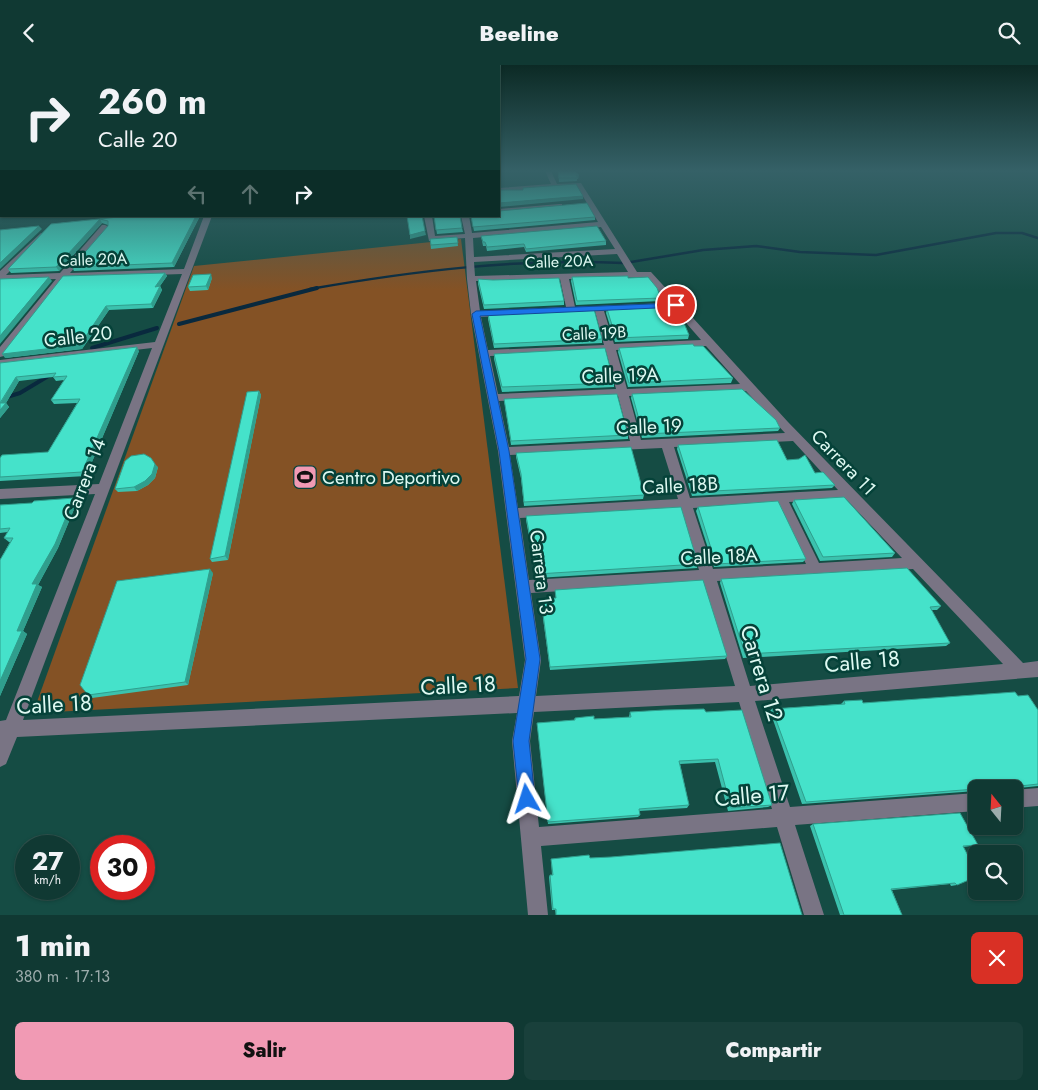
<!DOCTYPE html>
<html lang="es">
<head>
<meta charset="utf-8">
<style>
	:root { --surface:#103933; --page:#19403b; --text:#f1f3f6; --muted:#9cacac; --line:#30534e; --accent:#f19ab4 }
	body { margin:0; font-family:Jost,sans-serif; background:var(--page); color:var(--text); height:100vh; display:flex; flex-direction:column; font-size:19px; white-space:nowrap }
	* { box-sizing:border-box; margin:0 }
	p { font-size:16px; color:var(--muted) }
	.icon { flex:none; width:28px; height:28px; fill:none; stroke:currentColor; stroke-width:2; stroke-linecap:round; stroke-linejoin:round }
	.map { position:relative; height:850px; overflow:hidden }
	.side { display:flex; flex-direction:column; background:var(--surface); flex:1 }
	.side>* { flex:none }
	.guide { position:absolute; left:0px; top:0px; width:500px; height:152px; box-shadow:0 1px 4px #0004,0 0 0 1px var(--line); background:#103933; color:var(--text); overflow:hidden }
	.needle { width:32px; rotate:342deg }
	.controls { position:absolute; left:968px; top:715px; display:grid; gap:10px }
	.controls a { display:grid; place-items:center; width:55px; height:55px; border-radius:8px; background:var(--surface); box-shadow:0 1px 4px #0004,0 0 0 1px var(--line); font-size:25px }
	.speed { position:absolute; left:15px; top:770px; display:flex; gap:10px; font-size:25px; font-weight:700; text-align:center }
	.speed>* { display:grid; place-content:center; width:65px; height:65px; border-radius:50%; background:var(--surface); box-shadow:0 1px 4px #0004,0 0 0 1px var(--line); line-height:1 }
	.speed small { font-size:12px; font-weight:400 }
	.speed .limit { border:8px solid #d22; background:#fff; color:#111 }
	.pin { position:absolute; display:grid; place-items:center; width:42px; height:42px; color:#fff; margin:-21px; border:2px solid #fff; border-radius:50%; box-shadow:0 1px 5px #0007 }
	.me { position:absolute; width:55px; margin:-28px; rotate:354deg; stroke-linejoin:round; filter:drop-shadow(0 0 4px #0008) }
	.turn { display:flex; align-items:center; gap:18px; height:105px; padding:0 15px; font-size:22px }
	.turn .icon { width:65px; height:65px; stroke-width:2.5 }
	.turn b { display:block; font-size:35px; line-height:42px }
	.lanes { display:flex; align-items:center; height:48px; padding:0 15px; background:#0003; justify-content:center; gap:25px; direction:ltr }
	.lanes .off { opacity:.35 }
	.round { display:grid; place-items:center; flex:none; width:52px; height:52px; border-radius:8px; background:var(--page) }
	.head { display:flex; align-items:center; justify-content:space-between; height:85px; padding:0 15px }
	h1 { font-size:30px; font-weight:800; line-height:38px }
	.button { display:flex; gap:10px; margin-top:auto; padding:10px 15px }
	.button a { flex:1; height:58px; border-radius:8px; background:var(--accent); color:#111; font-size:20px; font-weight:800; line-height:58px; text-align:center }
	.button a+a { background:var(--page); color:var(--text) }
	header { display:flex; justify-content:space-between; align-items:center; height:65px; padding:0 15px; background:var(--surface); font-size:22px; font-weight:800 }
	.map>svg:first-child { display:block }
	.green { fill:#845225 }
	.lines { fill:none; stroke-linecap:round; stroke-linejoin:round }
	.stream-far1 { stroke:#09293e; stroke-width:2.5 }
	.stream { stroke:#09293e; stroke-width:4 }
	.minor { fill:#797484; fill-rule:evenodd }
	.wall { fill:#3bc2ae }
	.shaded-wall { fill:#309e8d }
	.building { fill:#45e2ca; stroke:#309e8d }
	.route { fill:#1a73e8; stroke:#114b97 }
	.labels { text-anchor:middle; stroke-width:5; stroke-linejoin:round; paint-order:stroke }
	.far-street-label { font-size:16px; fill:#def9f2; stroke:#054239 }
	.street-label { font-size:19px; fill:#def9f2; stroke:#054239 }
	.poi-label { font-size:19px; fill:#def9f2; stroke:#054239; text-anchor:start }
	.near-street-label { font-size:22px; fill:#def9f2; stroke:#054239 }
</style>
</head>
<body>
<header><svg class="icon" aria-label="back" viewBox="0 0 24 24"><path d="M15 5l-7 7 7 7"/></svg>Beeline<svg class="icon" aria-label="search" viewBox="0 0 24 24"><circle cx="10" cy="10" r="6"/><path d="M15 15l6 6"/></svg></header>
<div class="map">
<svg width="1038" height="850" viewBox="0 0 1038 850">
	<rect width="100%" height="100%" fill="#154c44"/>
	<path class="green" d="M461 174 518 623 33 648 194 201Z"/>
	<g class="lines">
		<g class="stream-far1">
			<path d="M631 197 703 185 756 181 800 187 876 190 996 168H1022L1038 173"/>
			<path d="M310 224C413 206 518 193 623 198"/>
		</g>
		<g class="stream">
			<path d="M179 259 317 223"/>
			<path d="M92 283 157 263"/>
			<path d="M0 334 20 328 50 310"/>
		</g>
		<g class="minor">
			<path d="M545 106H551L557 119 581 118 637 207H651L788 357 1023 598 1038 596V612L755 636 790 742 976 728V746L795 760 824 850H804L777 762 541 781 548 850H528L512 676 517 648 17 672 6 699 0 702V656L6 655 95 429 0 434V424L99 419 152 283 0 301V295L155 277 182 209 65 213 4 291 0 292V282L56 214 0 216V206L41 168 45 170 44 172 6 210 60 208 102 160H105L109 162 108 164 70 208 184 204 204 151H212L23 655 519 631 525 595 498 386 471 249 467 214 465 173 429 176 424 151H432L435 171 465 169 461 151H469L472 168 598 157 577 121 499 127V123L551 119ZM601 162 615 184 474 192 473 173ZM617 189 628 207 475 211 474 197ZM646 212 668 238 575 242 569 214ZM560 214 566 242 480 246 476 216ZM673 243 701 275 614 279 604 246ZM595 246 604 280 488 285 481 252ZM706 281 740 319 627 324 616 285ZM606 286 616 324 498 329 490 291ZM746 326 785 368 641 375 629 331ZM618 331 630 376 509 382 499 336ZM793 376 838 425 690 433 674 382ZM662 383 678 434 518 443 510 390ZM846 434 902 493 819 498 789 437ZM777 438 806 499 713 504 693 443ZM681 444 699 505 529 515 520 453ZM913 504 1003 599 750 621 717 516ZM703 517 735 621 536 631 541 595 531 528ZM739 637 772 744 539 762 530 676 534 647Z"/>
			<path d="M559 139H562V143L499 148V144Z"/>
			<path d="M0 148 1 151H4L0 153Z"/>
			<path d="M1038 723V741L1014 743V725Z"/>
		</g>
	</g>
	<g class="wall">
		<path d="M558 106H575L579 110 578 114H577V116L559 117Z"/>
		<path d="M128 151H200L174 202 74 206 72 202 108 161V160L102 158 59 206 11 208 8 204 51 159Z"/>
		<path d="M434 151 462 163 463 167 437 169Z"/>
		<path d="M471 151H499L595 152V155L474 166Z"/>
		<path d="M481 171 606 176V180L526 187 524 182 487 186 486 181H483Z"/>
		<path d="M457 172 458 181 431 184 430 174Z"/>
		<path d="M165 208 167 211 160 221 162 225 153 243 109 245 82 284 5 293Z"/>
		<path d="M572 212 628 213 661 233 660 236 576 240 571 216Z"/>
		<path d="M212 213 208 225 190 226 188 222Z"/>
		<path d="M478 214 564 236V240L484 244 478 219Z"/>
		<path d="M607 244H665L689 270 688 274 615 277 606 248Z"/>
		<path d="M488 249 602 274V278L494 283 488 254Z"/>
		<path d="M694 281 733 313 731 318 628 322 618 287 619 283Z"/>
		<path d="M139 286 86 411 0 416V393L48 387 77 338 54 339 51 335 64 315 56 316 53 312 19 316 6 338 9 342 0 353V298Z"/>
		<path d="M494 289 614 318V322L502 327 494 294Z"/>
		<path d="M259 326 261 330 228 495 212 497 210 494Z"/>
		<path d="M632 329 780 363 778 366 642 373 631 333Z"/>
		<path d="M504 334 628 370V374L511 380Z"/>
		<path d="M678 380 787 395 815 408 835 420 832 423 692 431 677 384Z"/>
		<path d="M516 388 644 430 643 434 524 441 521 413 516 392Z"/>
		<path d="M158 402 155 413 148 420 137 426 118 427 115 424Z"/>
		<path d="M74 433 77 437 58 483 38 520 42 522 23 566 27 569 0 631V495L10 477H9L4 473 8 467 0 468V440L32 438Z"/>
		<path d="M794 435 895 488 892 492 820 496 792 439Z"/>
		<path d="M698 442 806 494 803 497 714 502 696 446Z"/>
		<path d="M526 451 698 499 697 503 537 513 526 455Z"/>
		<path d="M213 508 188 620 92 633 88 630Z"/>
		<path d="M721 514 941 541 937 545H931L950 578 946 581 743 593 720 518Z"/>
		<path d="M555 525 727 591 725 594 550 605 541 538V534L556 533Z"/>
		<path d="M1018 631 1038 645V721L1019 723 1018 725 1014 726V724H976V727V726L802 739 770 646 772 644 841 639 844 636 863 638Z"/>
		<path d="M630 647H706L772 740 768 742 728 746 715 697 680 699 689 740 687 743 639 746 640 750 638 752 548 759 537 658 574 655 575 653 594 654 629 652Z"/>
		<path d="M813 759 978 780 963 782 957 820 951 821 950 819 892 825 902 850H840L810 761Z"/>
		<path d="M590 793 802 850H556L555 845H552L549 812 550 810H552L551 794Z"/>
	</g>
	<g class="shaded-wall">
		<path d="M583 131V134L499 142V138Z"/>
		<path d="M196 151H200L174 202 172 198Z"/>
		<path d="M100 154 102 158 59 206 56 202Z"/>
		<path d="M39 161 42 164 0 204V198Z"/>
		<path d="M425 166 426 170 410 174V170Z"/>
		<path d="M165 208 167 211 157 225 155 222Z"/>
		<path d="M211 209 212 213 208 225 206 221Z"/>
		<path d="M49 212 52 216 0 279V271Z"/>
		<path d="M160 221 162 225 153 243 151 239Z"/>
		<path d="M106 241 109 245 82 284 5 293 2 289Z"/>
		<path d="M137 282 139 286 86 411 82 407Z"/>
		<path d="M16 312 19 316 6 338 9 342 0 353V339Z"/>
		<path d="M259 326 261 330 228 495 225 491Z"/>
		<path d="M155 399 158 402 155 413 148 420 137 426 134 422Z"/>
		<path d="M74 433 77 437 58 483 38 520 42 522 23 566 27 569 0 631V616L32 519Z"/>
		<path d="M210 504 213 508 188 620 185 617Z"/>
	</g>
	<g class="building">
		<path d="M558 106H575L579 110H576L578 113H559Z"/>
		<path d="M576 119 583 131 499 138V125H523V123Z"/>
		<path d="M587 138 595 152 473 162 471 151H499V146Z"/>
		<path d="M128 151H196L172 198 72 202 108 161V156L100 154 56 202 8 204 51 159Z"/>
		<path d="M407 151H422L425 166 410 170Z"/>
		<path d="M434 151H460L462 163 436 165Z"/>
		<path d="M39 161 0 198V165Z"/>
		<path d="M597 161 606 176 526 184 524 179 487 182 485 177H483L481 171Z"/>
		<path d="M457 172 458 178 431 180 430 174Z"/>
		<path d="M165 208 155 222 160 221 151 239 106 241 80 280 2 289 63 211Z"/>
		<path d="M211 209 206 221 188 222 193 210Z"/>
		<path d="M628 211V213L648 212 657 223 661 233 577 236 572 212Z"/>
		<path d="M49 212 0 271V214Z"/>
		<path d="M559 213 564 236 484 240 478 214 493 215Z"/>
		<path d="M664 241 665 244 672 243 684 258 689 270 616 273 607 244Z"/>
		<path d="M594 244 602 274 494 279 488 249Z"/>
		<path d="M693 279 694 281H703L733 313 629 318 619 283Z"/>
		<path d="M137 282 82 407 0 412V393L2 390 48 387 80 334 51 335 67 311 53 312 56 308 16 312 0 338V298Z"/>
		<path d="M605 283 614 318 502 322 494 289Z"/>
		<path d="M742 324 776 355 780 363 643 369 632 329Z"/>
		<path d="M259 326 225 491 210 494 247 327Z"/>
		<path d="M617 329 628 370 511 376 504 334Z"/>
		<path d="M0 338H6L0 345Z"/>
		<path d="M777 375 787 395 799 394 805 390 815 408 823 407 835 420 693 427 678 380Z"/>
		<path d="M631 382 644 430 524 437 521 409 516 388Z"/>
		<path d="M144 389 151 393 155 399 152 409 145 416 134 422 115 424 125 396 131 391Z"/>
		<path d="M844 432 895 488 823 492 794 435Z"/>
		<path d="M74 433 55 479 32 519H37L17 566H22L0 616V495L13 473H4L10 463 0 464V440L32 438 34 436Z"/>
		<path d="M778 436 806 494 716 499 698 442Z"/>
		<path d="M681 442 698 499 537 509 526 451Z"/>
		<path d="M907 503 941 541 930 542 950 578 745 589 721 514Z"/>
		<path d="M210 504 185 617 88 630 80 620 117 516Z"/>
		<path d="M703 515 727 591 550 602 541 534 556 533 555 525Z"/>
		<path d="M1015 627 1018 631 1028 630 1038 645V719L1020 721 1018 725H1014V724H976L806 737 772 644 845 639 844 636 862 635 863 638Z"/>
		<path d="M704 644 706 647 742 645 772 740 731 743 718 694 679 696 689 740 639 744 640 750 548 757 537 658 575 655V653L584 652 594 651V654L631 652 630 647 664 645Z"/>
		<path d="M960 748 978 780 963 781 976 806V812L957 820 955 818 891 824 902 850H844L813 759Z"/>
		<path d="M780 778 802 850H556V844H553L550 810H553L551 794 589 790 590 793 611 792Z"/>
	</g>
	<linearGradient id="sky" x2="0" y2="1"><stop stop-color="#0c2a25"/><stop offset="0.47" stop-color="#356167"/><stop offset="1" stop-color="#356167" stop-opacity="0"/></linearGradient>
	<rect width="1038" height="225" fill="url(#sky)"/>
	<path class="route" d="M676 238 680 240 678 242 480 251 509 386 540 594 529 676 535 734 533 740 527 742 521 740 519 734 513 676 526 594 499 386 472 249 476 246Z"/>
	<defs>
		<g id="stadium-square" transform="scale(1.25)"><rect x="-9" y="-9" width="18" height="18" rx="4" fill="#f19ab4" stroke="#054239"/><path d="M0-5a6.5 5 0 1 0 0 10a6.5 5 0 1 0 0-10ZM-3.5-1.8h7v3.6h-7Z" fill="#111"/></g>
	</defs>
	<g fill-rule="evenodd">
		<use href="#stadium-square" x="305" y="412"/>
	</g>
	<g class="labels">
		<g class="far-street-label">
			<text transform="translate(93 194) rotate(-2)" y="6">Calle 20A</text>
			<text transform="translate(559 196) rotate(-2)" y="6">Calle 20A</text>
			<text transform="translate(594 268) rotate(-3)" y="6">Calle 19B</text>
		</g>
		<g class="street-label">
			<text transform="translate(78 271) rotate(-7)" y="7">Calle 20</text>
			<text transform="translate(620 310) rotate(-2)" y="7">Calle 19A</text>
			<text transform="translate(649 361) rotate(-2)" y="7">Calle 19</text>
			<text transform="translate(844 397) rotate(46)" y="7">Carrera 11</text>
			<text transform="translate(84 414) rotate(-69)" y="7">Carrera 14</text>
			<text transform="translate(680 420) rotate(-3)" y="7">Calle 18B</text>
			<text transform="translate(719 491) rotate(-3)" y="7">Calle 18A</text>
			<text transform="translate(542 507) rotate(83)" y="7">Carrera 13</text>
		</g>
		<g class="poi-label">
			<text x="322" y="419">Centro Deportivo</text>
		</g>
		<g class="near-street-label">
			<text transform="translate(862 596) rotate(-5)" y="8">Calle 18</text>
			<text transform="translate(762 608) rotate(73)" y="8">Carrera 12</text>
			<text transform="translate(458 620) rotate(-3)" y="8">Calle 18</text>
			<text transform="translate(54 639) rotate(-3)" y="8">Calle 18</text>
			<text transform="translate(752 730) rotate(-5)" y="8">Calle 17</text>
		</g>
	</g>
</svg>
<div class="controls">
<a><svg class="needle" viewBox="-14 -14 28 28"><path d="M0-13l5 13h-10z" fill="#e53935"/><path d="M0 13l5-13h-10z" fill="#9cacac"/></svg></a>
<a><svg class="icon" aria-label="search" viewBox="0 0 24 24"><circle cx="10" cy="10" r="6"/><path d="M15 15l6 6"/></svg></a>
</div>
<div class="speed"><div>27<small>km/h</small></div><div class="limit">30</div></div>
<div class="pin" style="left:676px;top:240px;background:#d93025"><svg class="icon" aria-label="arrive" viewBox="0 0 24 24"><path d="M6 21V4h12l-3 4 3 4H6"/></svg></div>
<svg class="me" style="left:527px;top:734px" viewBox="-20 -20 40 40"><path d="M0-17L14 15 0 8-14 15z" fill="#1a73e8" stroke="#fff" stroke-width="4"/></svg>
<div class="guide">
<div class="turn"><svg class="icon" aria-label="right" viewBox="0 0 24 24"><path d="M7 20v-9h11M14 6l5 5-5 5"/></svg><div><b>260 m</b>Calle 20</div></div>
<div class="lanes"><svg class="icon off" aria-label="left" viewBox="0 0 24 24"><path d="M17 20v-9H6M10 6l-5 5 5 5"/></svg><svg class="icon off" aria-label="ahead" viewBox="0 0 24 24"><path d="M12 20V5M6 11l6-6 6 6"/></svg><svg class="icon" aria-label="right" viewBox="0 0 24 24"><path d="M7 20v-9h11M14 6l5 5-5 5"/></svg></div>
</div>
</div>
<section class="side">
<div class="head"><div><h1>1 min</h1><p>380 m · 17:13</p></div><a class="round" style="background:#d93025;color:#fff"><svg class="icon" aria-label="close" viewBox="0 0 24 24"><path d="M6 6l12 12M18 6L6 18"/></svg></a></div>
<div class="button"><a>Salir</a><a>Compartir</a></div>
</section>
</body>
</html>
